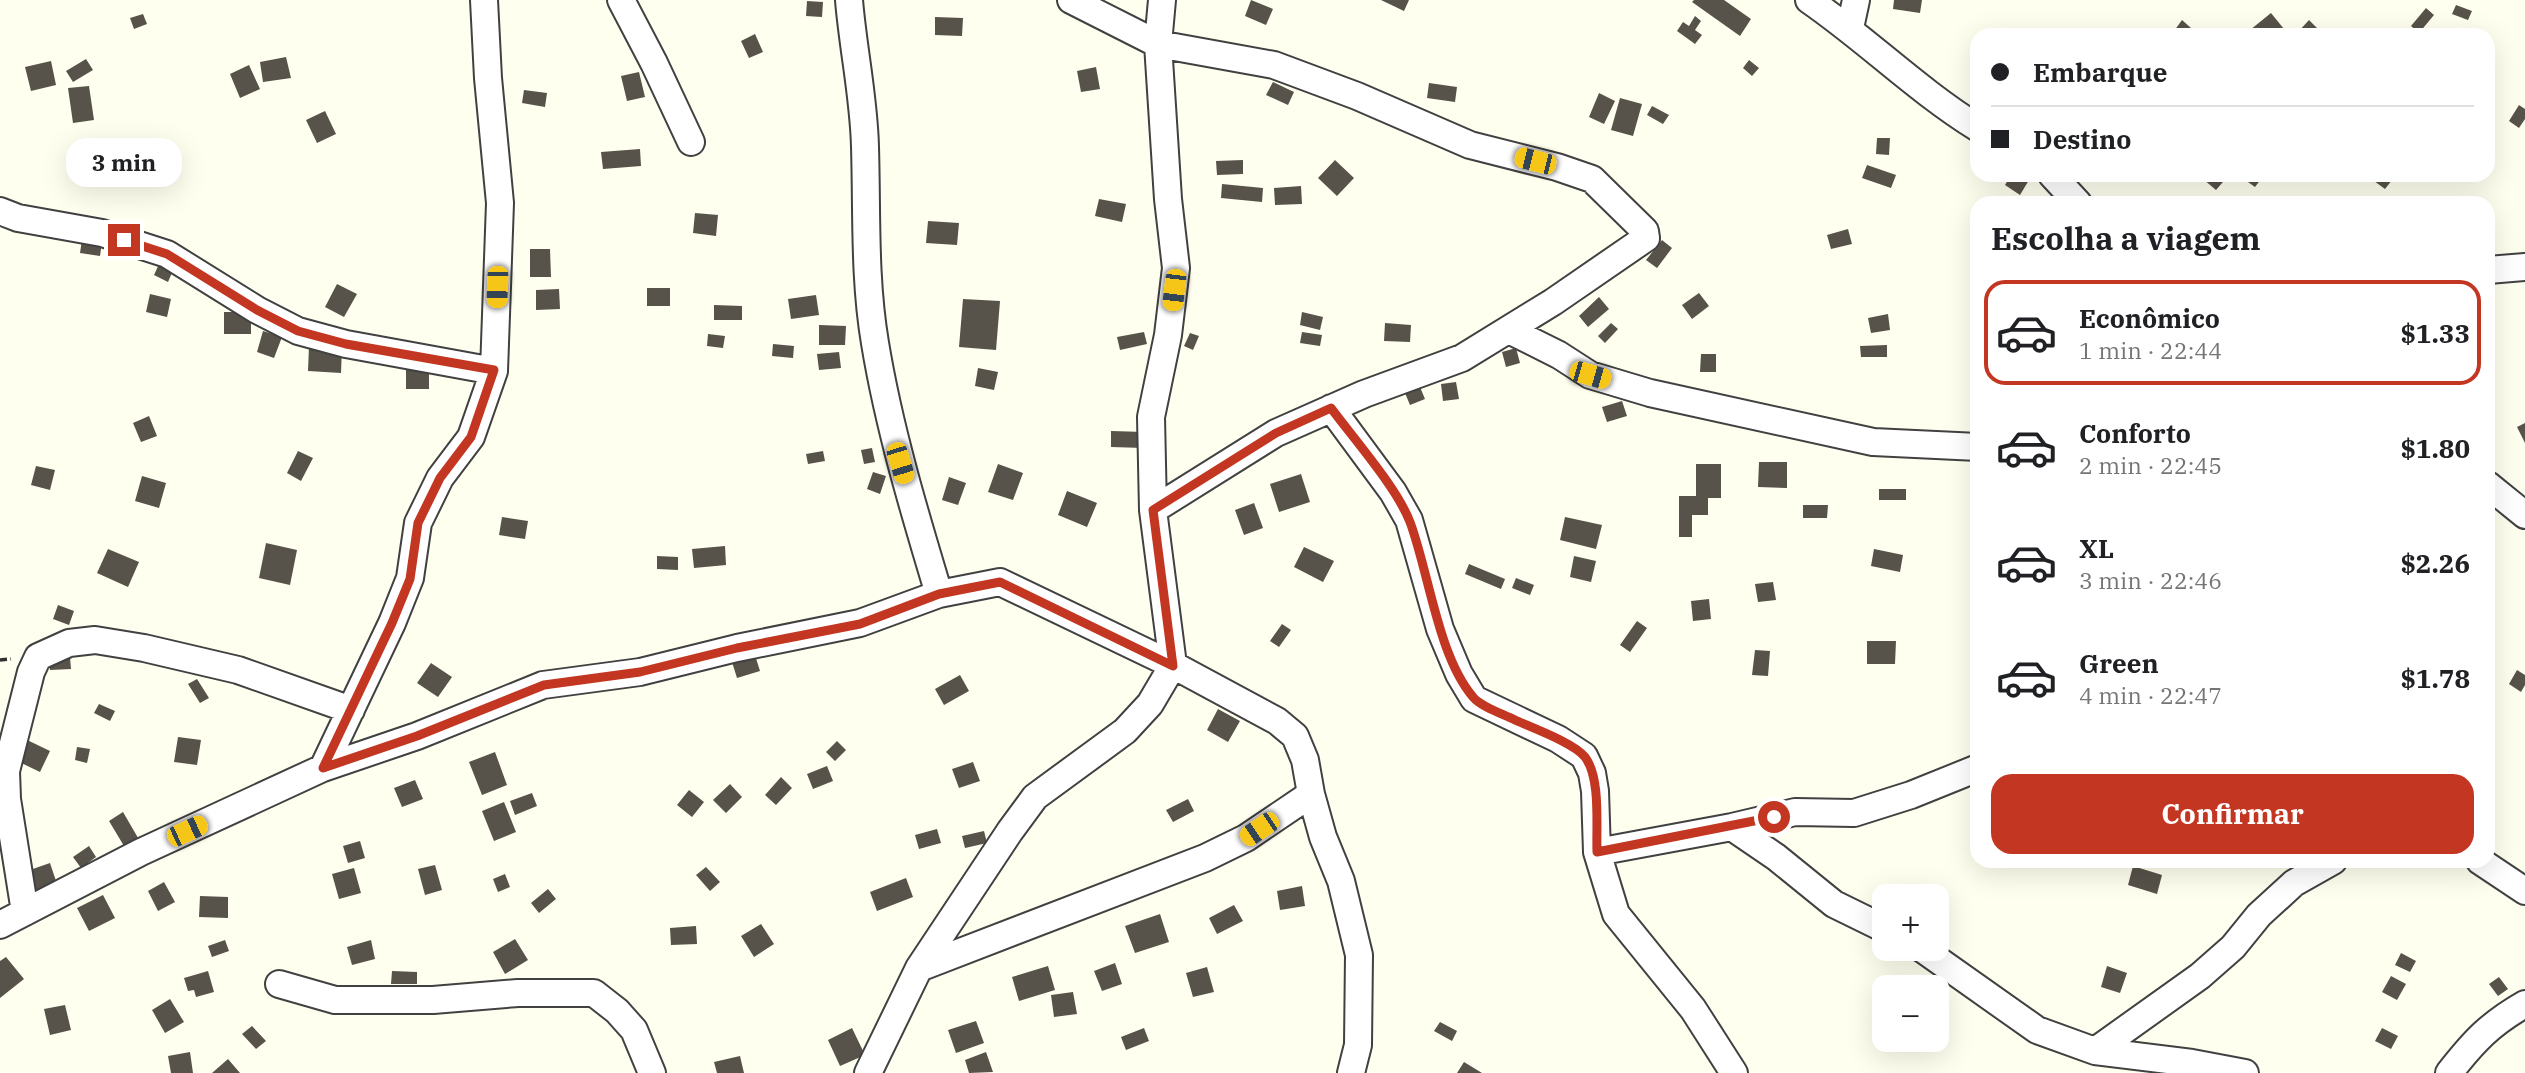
<!DOCTYPE html>
<html lang="pt">
<meta charset="utf-8">
<style>
:root{--surface:#fff;--page:#f2f2f2;--text:#202124;--muted:#757577;--line:#e0e0e0;--accent:#c33622}
body{margin:0;font-family:"IBM Plex Serif",serif;background:var(--page);color:var(--text);height:100vh;display:flex;flex-direction:column;font-size:26px;white-space:nowrap}
*{box-sizing:border-box;margin:0}
p{font-size:23px;color:var(--muted)}
.icon{flex:none;width:38px;height:38px;fill:none;stroke:currentColor;stroke-width:2;stroke-linecap:round;stroke-linejoin:round}
.map{position:relative;flex:1;overflow:hidden}
.drawer{position:absolute;left:1970px;top:196px;width:525px;height:672px;display:flex;flex-direction:column;background:var(--surface);border-radius:21px;box-shadow:0 7px 28px #0002}
.drawer>*{flex:none}
.top-card{position:absolute;left:1970px;top:28px;width:525px;height:154px;border-radius:21px;box-shadow:0 7px 28px #0002;display:grid;align-content:center;height:154px;padding:0 21px;background:var(--surface)}
.controls{position:absolute;left:1872px;top:884px;display:grid;gap:14px}
.controls a{display:grid;place-items:center;width:77px;height:77px;border-radius:14px;background:var(--surface);box-shadow:0 7px 28px #0002;font-size:35px}
.end{position:absolute;width:32px;height:32px;margin:-16px;border:9px solid #c33622;background:#fff;box-shadow:0 0 0 4px #fff}
.from{border-radius:50%}
.bubble{position:absolute;height:49px;border-radius:21px;background:var(--surface);box-shadow:0 7px 28px #0002;font-size:23px;font-weight:700;line-height:49px;text-align:center}
.car{position:absolute;width:21px;height:42px;margin:-21px -10px;border-radius:9px;box-shadow:0 0 5px 2px #0007;background:linear-gradient(#f5c518 24%,#345 0 40%,#f5c518 0 76%,#345 0 86%,#f5c518 0)}
.top-card b{display:flex;align-items:center;gap:24px;height:66px;font-size:26px}
.top-card b+b{border-top:2px solid var(--line)}
.top-card i{width:18px;height:18px;background:var(--text)}
ul{padding:0;list-style:none}
li{display:flex;align-items:center;gap:21px;height:105px;margin:0 14px 10px;padding:0 7px;border:4px solid transparent;border-radius:21px}
li div{flex:1}
li b{display:block;font-size:26px}
li em{font-style:normal;font-weight:700}
li.on{border-color:var(--accent)}
li>.icon{width:63px;height:63px;stroke-width:1.5}
h2{padding:0 21px;font-size:32px;line-height:84px}
.primary-button{display:flex;gap:14px;margin-top:auto;padding:14px 21px}
.primary-button a{flex:1;height:80px;border-radius:21px;background:var(--accent);color:#fff;font-size:28px;font-weight:700;line-height:80px;text-align:center}
.map>svg:first-child{display:block}
.building{fill:#57524a}
.lines{fill:none;stroke-linecap:round;stroke-linejoin:round}
.minor-casing{stroke:#414141;stroke-width:30}
.path{stroke:#303030;stroke-width:3.5;stroke-dasharray:7 3.5;stroke-linecap:butt}
.minor{stroke:#fff;stroke-width:26}
.route{stroke:#c33622;stroke-width:9}
</style>
<div class="map">
<svg width="2525" height="1073" viewBox="0 0 2525 1073">
<rect width="100%" height="100%" fill="#ffffef"/>
<path class="building" d="M 1251,0 L 1273,9 L 1266,25 L 1245,16 Z
M 1381,0 L 1409,0 L 1404,11 Z
M 1694,0 L 1724,0 L 1751,19 L 1740,36 L 1692,2 Z
M 1894,0 L 1922,0 L 1920,13 L 1893,9 Z
M 807,1 L 823,2 L 822,17 L 806,16 Z
M 2456,5 L 2472,11 L 2468,20 L 2452,14 Z
M 2426,8 L 2434,15 L 2419,33 L 2411,26 Z
M 2271,13 L 2284,29 L 2276,35 L 2254,35 L 2250,30 Z
M 143,14 L 147,24 L 134,29 L 130,18 Z
M 1695,16 L 1701,21 L 1695,30 L 1702,35 L 1695,44 L 1677,31 L 1683,22 L 1689,26 Z
M 935,17 L 963,18 L 962,36 L 935,35 Z
M 2182,20 L 2191,28 L 2186,35 L 2179,35 L 2174,31 Z
M 2309,20 L 2322,33 L 2321,35 L 2302,35 L 2298,32 Z
M 755,34 L 763,52 L 749,58 L 741,41 Z
M 286,57 L 291,78 L 263,82 L 260,62 Z
M 86,59 L 93,70 L 73,82 L 66,71 Z
M 1749,60 L 1759,68 L 1752,76 L 1743,68 Z
M 51,61 L 56,85 L 31,91 L 25,67 Z
M 249,65 L 260,89 L 240,98 L 230,74 Z
M 1096,67 L 1100,89 L 1081,92 L 1077,71 Z
M 639,72 L 645,97 L 627,101 L 621,76 Z
M 1273,82 L 1294,92 L 1288,105 L 1266,95 Z
M 1429,83 L 1457,87 L 1455,102 L 1427,98 Z
M 89,86 L 94,120 L 73,123 L 68,88 Z
M 524,90 L 547,93 L 545,107 L 522,103 Z
M 1599,93 L 1615,101 L 1604,124 L 1589,117 Z
M 1620,98 L 1642,104 L 1633,136 L 1611,130 Z
M 2519,105 L 2525,109 L 2525,119 L 2519,128 L 2509,121 Z
M 1652,106 L 1669,115 L 1663,124 L 1647,115 Z
M 325,111 L 336,134 L 317,143 L 306,120 Z
M 1877,138 L 1890,138 L 1889,155 L 1876,154 Z
M 640,149 L 641,166 L 603,169 L 601,152 Z
M 1243,160 L 1243,174 L 1217,175 L 1216,161 Z
M 1335,160 L 1354,178 L 1337,196 L 1318,178 Z
M 1867,165 L 1896,175 L 1891,188 L 1862,178 Z
M 2011,175 L 2032,175 L 2020,195 L 2005,185 Z
M 2206,175 L 2229,175 L 2216,190 L 2203,179 Z
M 2238,175 L 2264,175 L 2255,187 Z
M 2372,175 L 2396,175 L 2385,189 L 2370,178 Z
M 1222,184 L 1263,188 L 1262,202 L 1221,198 Z
M 1301,186 L 1302,204 L 1275,205 L 1274,188 Z
M 1099,199 L 1126,204 L 1122,222 L 1095,216 Z
M 695,213 L 718,215 L 716,236 L 693,233 Z
M 928,221 L 959,223 L 957,245 L 926,243 Z
M 1848,229 L 1852,244 L 1831,249 L 1827,235 Z
M 83,233 L 103,235 L 100,256 L 80,253 Z
M 1662,240 L 1672,248 L 1657,268 L 1646,260 Z
M 530,249 L 550,249 L 551,277 L 530,277 Z
M 160,262 L 174,268 L 168,282 L 154,275 Z
M 337,284 L 357,294 L 344,317 L 325,307 Z
M 647,288 L 670,288 L 670,306 L 647,306 Z
M 559,289 L 560,309 L 536,310 L 536,290 Z
M 1699,293 L 1709,306 L 1692,319 L 1682,305 Z
M 150,294 L 171,299 L 167,317 L 146,312 Z
M 816,295 L 819,315 L 791,319 L 788,299 Z
M 1599,297 L 1609,309 L 1588,327 L 1579,316 Z
M 963,299 L 1000,301 L 996,350 L 959,347 Z
M 714,305 L 742,306 L 742,320 L 714,320 Z
M 224,312 L 251,312 L 251,334 L 224,334 Z
M 1302,312 L 1323,317 L 1320,330 L 1300,325 Z
M 1888,314 L 1890,330 L 1871,333 L 1868,318 Z
M 1385,323 L 1411,325 L 1410,342 L 1384,341 Z
M 1611,323 L 1618,329 L 1605,343 L 1598,336 Z
M 819,325 L 846,326 L 845,345 L 819,345 Z
M 263,331 L 282,337 L 274,358 L 257,352 Z
M 1144,332 L 1147,344 L 1120,350 L 1117,337 Z
M 1302,332 L 1322,335 L 1320,346 L 1300,343 Z
M 1190,333 L 1199,336 L 1193,350 L 1184,346 Z
M 708,334 L 725,336 L 723,348 L 707,346 Z
M 773,344 L 794,346 L 793,358 L 772,356 Z
M 1887,345 L 1887,357 L 1861,357 L 1860,346 Z
M 309,346 L 342,347 L 341,373 L 308,371 Z
M 1516,348 L 1520,363 L 1506,367 L 1502,352 Z
M 839,352 L 841,368 L 819,370 L 817,354 Z
M 1701,354 L 1716,354 L 1716,372 L 1700,372 Z
M 406,360 L 429,360 L 429,389 L 406,389 Z
M 978,368 L 998,372 L 994,390 L 975,386 Z
M 1456,382 L 1459,399 L 1443,401 L 1441,384 Z
M 1420,387 L 1425,399 L 1410,405 L 1405,393 Z
M 1622,401 L 1627,416 L 1607,422 L 1602,407 Z
M 149,416 L 157,436 L 141,442 L 133,423 Z
M 2525,423 L 2525,443 L 2517,427 Z
M 1111,431 L 1145,432 L 1144,448 L 1111,447 Z
M 872,448 L 875,462 L 864,464 L 861,450 Z
M 298,451 L 313,458 L 301,481 L 287,473 Z
M 823,451 L 825,461 L 808,464 L 806,454 Z
M 1759,462 L 1787,462 L 1787,488 L 1758,487 Z
M 998,464 L 1023,473 L 1013,500 L 988,492 Z
M 1696,464 L 1721,464 L 1721,498 L 1708,498 L 1708,515 L 1692,515 L 1692,537 L 1679,537 L 1679,496 L 1696,496 Z
M 36,466 L 55,470 L 50,490 L 31,485 Z
M 873,472 L 886,476 L 880,494 L 867,489 Z
M 1301,474 L 1310,502 L 1279,512 L 1270,484 Z
M 142,476 L 166,483 L 159,508 L 135,501 Z
M 949,477 L 966,483 L 958,505 L 942,500 Z
M 1879,489 L 1906,489 L 1906,500 L 1879,500 Z
M 1067,491 L 1097,503 L 1087,527 L 1058,515 Z
M 1254,503 L 1263,528 L 1244,535 L 1235,510 Z
M 1803,505 L 1828,505 L 1827,518 L 1803,518 Z
M 502,517 L 528,521 L 525,539 L 499,535 Z
M 1565,517 L 1602,525 L 1596,549 L 1560,540 Z
M 266,543 L 297,550 L 290,585 L 259,578 Z
M 725,546 L 726,565 L 694,568 L 692,549 Z
M 1304,547 L 1334,561 L 1323,582 L 1294,567 Z
M 108,549 L 139,562 L 128,587 L 97,573 Z
M 1874,549 L 1903,555 L 1900,572 L 1871,566 Z
M 657,556 L 678,557 L 678,570 L 657,569 Z
M 1574,556 L 1596,561 L 1591,582 L 1570,577 Z
M 1469,564 L 1505,579 L 1501,589 L 1465,574 Z
M 1516,578 L 1534,585 L 1530,595 L 1512,588 Z
M 1773,582 L 1776,600 L 1758,602 L 1755,584 Z
M 1709,599 L 1711,619 L 1693,621 L 1691,601 Z
M 58,605 L 74,611 L 69,625 L 53,619 Z
M 1637,621 L 1647,628 L 1630,652 L 1620,645 Z
M 1282,624 L 1291,630 L 1279,647 L 1270,641 Z
M 1867,641 L 1896,641 L 1895,664 L 1867,664 Z
M 1755,650 L 1770,651 L 1768,676 L 1752,675 Z
M 755,655 L 760,671 L 737,678 L 732,662 Z
M 49,657 L 70,657 L 71,669 L 50,670 Z
M 431,663 L 452,677 L 438,697 L 417,683 Z
M 2517,670 L 2525,675 L 2525,685 L 2521,692 L 2509,684 Z
M 960,675 L 969,691 L 944,705 L 935,689 Z
M 197,679 L 209,698 L 200,703 L 188,684 Z
M 99,704 L 115,711 L 110,721 L 94,713 Z
M 1218,709 L 1240,721 L 1228,742 L 1207,730 Z
M 178,737 L 201,740 L 197,765 L 174,762 Z
M 23,738 L 50,751 L 40,772 L 13,759 Z
M 837,741 L 846,750 L 835,761 L 826,752 Z
M 77,747 L 90,749 L 87,763 L 75,760 Z
M 495,752 L 507,785 L 482,795 L 469,762 Z
M 973,762 L 980,781 L 959,788 L 952,769 Z
M 827,766 L 833,781 L 813,789 L 807,774 Z
M 781,777 L 792,788 L 776,805 L 765,795 Z
M 415,780 L 423,799 L 402,807 L 394,788 Z
M 730,784 L 742,797 L 726,813 L 713,800 Z
M 689,790 L 704,802 L 692,817 L 677,805 Z
M 532,793 L 537,806 L 515,815 L 510,801 Z
M 1188,799 L 1194,811 L 1173,822 L 1166,810 Z
M 504,802 L 516,832 L 494,841 L 482,811 Z
M 123,812 L 141,843 L 127,851 L 109,821 Z
M 937,829 L 941,843 L 919,849 L 915,835 Z
M 984,831 L 987,843 L 965,848 L 962,836 Z
M 360,841 L 365,858 L 348,863 L 343,846 Z
M 89,846 L 96,857 L 81,868 L 73,857 Z
M 50,863 L 57,884 L 34,892 L 27,871 Z
M 435,865 L 442,890 L 425,895 L 418,869 Z
M 2133,866 L 2162,875 L 2157,894 L 2128,885 Z
M 706,867 L 720,882 L 710,891 L 696,875 Z
M 354,868 L 361,893 L 339,899 L 332,874 Z
M 505,874 L 510,887 L 498,892 L 493,879 Z
M 906,878 L 913,897 L 877,911 L 870,892 Z
M 164,882 L 175,902 L 158,911 L 148,891 Z
M 1302,886 L 1305,906 L 1280,910 L 1277,891 Z
M 548,889 L 556,899 L 539,913 L 531,903 Z
M 103,895 L 115,918 L 89,931 L 77,908 Z
M 200,896 L 228,897 L 228,918 L 199,917 Z
M 1234,905 L 1243,921 L 1217,934 L 1209,918 Z
M 1160,914 L 1169,942 L 1135,953 L 1125,926 Z
M 761,924 L 774,944 L 754,957 L 741,936 Z
M 696,926 L 697,944 L 671,945 L 670,928 Z
M 515,939 L 528,960 L 505,974 L 493,952 Z
M 225,940 L 229,951 L 212,957 L 208,946 Z
M 371,940 L 375,959 L 352,965 L 347,947 Z
M 2401,953 L 2416,961 L 2410,972 L 2395,965 Z
M 6,957 L 24,979 L 0,998 L 0,961 Z
M 1115,963 L 1122,984 L 1102,991 L 1094,971 Z
M 1048,966 L 1055,990 L 1019,1001 L 1012,977 Z
M 2107,966 L 2127,973 L 2120,993 L 2101,987 Z
M 1207,967 L 1214,992 L 1193,997 L 1186,973 Z
M 208,971 L 214,992 L 196,997 L 194,990 L 188,991 L 184,978 Z
M 392,971 L 417,972 L 417,984 L 391,984 Z
M 2391,976 L 2406,984 L 2397,1000 L 2382,992 Z
M 2499,977 L 2508,989 L 2498,996 L 2489,984 Z
M 1073,992 L 1077,1014 L 1054,1017 L 1051,995 Z
M 170,999 L 184,1022 L 165,1033 L 152,1010 Z
M 65,1005 L 71,1030 L 50,1035 L 44,1009 Z
M 976,1021 L 984,1043 L 956,1053 L 948,1030 Z
M 1440,1022 L 1457,1031 L 1452,1041 L 1434,1031 Z
M 252,1026 L 266,1041 L 256,1049 L 242,1034 Z
M 852,1028 L 865,1055 L 840,1066 L 828,1040 Z
M 1144,1028 L 1149,1041 L 1126,1050 L 1121,1037 Z
M 2382,1028 L 2398,1036 L 2391,1049 L 2375,1041 Z
M 190,1052 L 193,1073 L 171,1073 L 168,1056 Z
M 986,1052 L 993,1072 L 969,1073 L 965,1060 Z
M 740,1056 L 744,1073 L 717,1073 L 714,1062 Z
M 228,1059 L 240,1073 L 212,1073 Z
M 1464,1062 L 1482,1073 L 1457,1073 Z"/>
<g class="lines">
<defs>
<path id="minor" d="M 621,0 L 654,63 L 691,142
M 849,0 C 853,49 864,98 865,147 C 867,213 864,278 875,343 C 889,428 914,511 939,594
M 1071,0 L 1158,44 L 1274,65 L 1357,96 L 1470,145 L 1557,167 L 1592,179 L 1645,231 L 1646,238 L 1553,302 L 1462,358 L 1364,394 L 1276,433 L 1153,510
M 1809,0 C 1867,40 1918,91 1978,128
M 1850,28 L 1856,0
M 2052,175 L 2078,203
M 0,211 L 18,218 L 102,233 L 167,254 L 257,310 L 298,331 L 346,344 L 494,371
M 2488,270 L 2525,267
M 1509,330 L 1559,355 L 1590,375 L 1650,393 L 1873,442 L 1978,447
M 1331,408 L 1393,492 L 1409,520 L 1440,629 L 1459,674 L 1474,699 L 1558,739 L 1584,756 L 1592,773 L 1595,791 L 1597,852 L 1616,914 L 1693,1009 L 1734,1073
M 2488,485 L 2525,515
M 323,768 L 392,623 L 410,578 L 418,523 L 440,478 L 471,437 L 494,371 L 500,203 L 488,78 L 484,0
M 1732,827 L 1776,857 L 1834,904 L 1885,929
M 1597,852 L 1732,827 L 1795,812 L 1854,813 L 1911,795 L 1978,768
M 2480,861 L 2525,891
M 25,912 L 7,799 L 6,771 L 31,672 L 38,657 L 69,643 L 95,640 L 144,648 L 238,670 L 351,710
M 0,925 L 141,852 L 323,768 L 417,736 L 543,685 L 640,672 L 737,648 L 860,623 L 939,594 L 1000,582 L 1173,665 L 1277,721 L 1295,736 L 1305,760 L 1311,794 L 1323,837 L 1341,881 L 1359,955 L 1358,1045 L 1351,1073
M 1921,948 L 2037,1030 L 2095,1051 L 2192,1063 L 2245,1073
M 919,968 L 1205,858 L 1246,838 L 1311,794
M 279,984 L 335,1000 L 433,1000 L 518,993 L 594,993 L 617,1011 L 634,1030 L 652,1073
M 2095,1051 L 2200,976 L 2233,947 L 2259,915 L 2294,883 L 2333,861
M 868,1073 L 919,968 L 1010,831 L 1035,797 L 1125,731 L 1150,704 L 1173,665 L 1153,510 L 1151,417 L 1168,335 L 1176,268 L 1168,199 L 1158,44 L 1162,0
M 2449,1073 C 2474,1041 2490,1024 2525,1004"/>
</defs>
<use href="#minor" class="minor-casing"/>
<path class="path" d="M 0,660 L 11,659"/>
<use href="#minor" class="minor"/>
</g>
<g class="lines">
<path class="route" d="M 124,240 L 167,254 L 257,310 L 298,331 L 346,344 L 494,370 L 471,437 L 440,478 L 418,523 L 410,579 L 392,623 L 323,768 L 417,736 L 544,685 L 640,672 L 737,648 L 860,624 L 939,594 L 1000,582 L 1173,666 L 1153,510 L 1276,433 L 1331,408 C 1354,439 1397,488 1410,522 C 1429,573 1438,656 1473,697 C 1481,707 1503,714 1515,720 C 1533,728 1574,743 1585,757 C 1601,778 1596,826 1597,852 L 1774,817"/>
</g>
</svg>
<div class="controls">
<a>+</a>
<a>−</a>
</div>
<i class="end from" style="left:1774px;top:817px"></i>
<i class="end" style="left:124px;top:240px"></i>
<div class="bubble" style="left:66px;top:138px;width:116px">3 min</div>
<i class="car" style="left:1535px;top:161px;rotate:284deg"></i>
<i class="car" style="left:497px;top:287px;rotate:182deg"></i>
<i class="car" style="left:1174px;top:290px;rotate:187deg"></i>
<i class="car" style="left:1590px;top:375px;rotate:106deg"></i>
<i class="car" style="left:900px;top:463px;rotate:163deg"></i>
<i class="car" style="left:1259px;top:829px;rotate:236deg"></i>
<i class="car" style="left:187px;top:831px;rotate:65deg"></i>
<div class="top-card">
<b><i class="from"></i>Embarque</b>
<b><i></i>Destino</b>
</div>
<section class="drawer">
<h2>Escolha a viagem</h2>
<ul>
<li class="on"><svg class="icon" aria-label="car" viewBox="0 0 24 24"><path d="M5 17H2v-5l4-1 3-4h7l3 4 3 1v5h-3M9 17h6M6 11h13"/><circle cx="7" cy="17" r="2"/><circle cx="17" cy="17" r="2"/></svg><div><b>Econômico</b><p>1 min · 22:44</p></div><em>$1.33</em></li>
<li><svg class="icon" aria-label="car" viewBox="0 0 24 24"><path d="M5 17H2v-5l4-1 3-4h7l3 4 3 1v5h-3M9 17h6M6 11h13"/><circle cx="7" cy="17" r="2"/><circle cx="17" cy="17" r="2"/></svg><div><b>Conforto</b><p>2 min · 22:45</p></div><em>$1.80</em></li>
<li><svg class="icon" aria-label="car" viewBox="0 0 24 24"><path d="M5 17H2v-5l4-1 3-4h7l3 4 3 1v5h-3M9 17h6M6 11h13"/><circle cx="7" cy="17" r="2"/><circle cx="17" cy="17" r="2"/></svg><div><b>XL</b><p>3 min · 22:46</p></div><em>$2.26</em></li>
<li><svg class="icon" aria-label="car" viewBox="0 0 24 24"><path d="M5 17H2v-5l4-1 3-4h7l3 4 3 1v5h-3M9 17h6M6 11h13"/><circle cx="7" cy="17" r="2"/><circle cx="17" cy="17" r="2"/></svg><div><b>Green</b><p>4 min · 22:47</p></div><em>$1.78</em></li>
</ul>
<div class="primary-button"><a>Confirmar</a></div>
</section>
</div>
